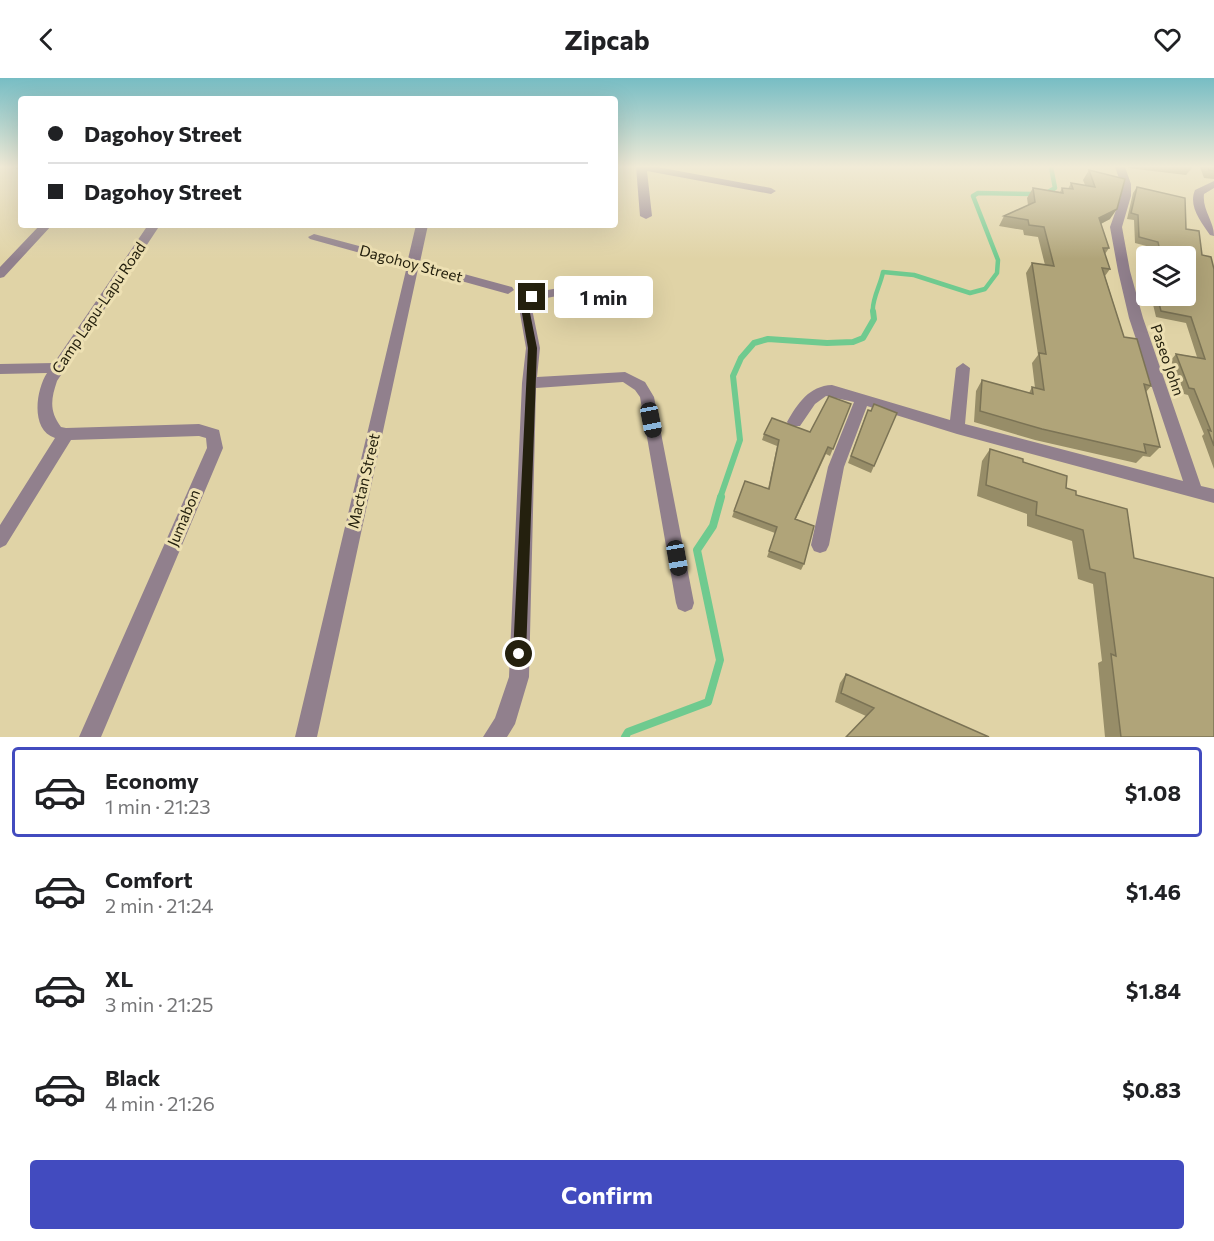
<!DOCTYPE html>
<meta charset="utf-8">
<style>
:root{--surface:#fff;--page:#f6f6f6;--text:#202124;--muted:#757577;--line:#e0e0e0;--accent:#424bbf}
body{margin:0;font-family:Commissioner,sans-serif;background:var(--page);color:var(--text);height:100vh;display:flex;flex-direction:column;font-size:22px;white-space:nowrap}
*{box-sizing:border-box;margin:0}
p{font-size:20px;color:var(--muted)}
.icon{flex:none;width:33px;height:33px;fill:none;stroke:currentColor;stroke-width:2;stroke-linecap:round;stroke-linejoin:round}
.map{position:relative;height:659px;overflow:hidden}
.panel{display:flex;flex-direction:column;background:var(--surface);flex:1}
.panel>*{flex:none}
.banner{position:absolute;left:18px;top:18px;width:600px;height:132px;border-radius:6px;box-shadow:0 6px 24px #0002;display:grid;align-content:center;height:132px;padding:0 30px;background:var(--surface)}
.buttons{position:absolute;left:1136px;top:168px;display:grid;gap:12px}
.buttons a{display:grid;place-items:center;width:60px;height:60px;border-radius:6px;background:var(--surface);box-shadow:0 6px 24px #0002;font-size:30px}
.end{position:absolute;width:27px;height:27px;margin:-14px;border:8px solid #24200e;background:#fff;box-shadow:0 0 0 3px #fff}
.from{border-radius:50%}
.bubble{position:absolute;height:42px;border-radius:6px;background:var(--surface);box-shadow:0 6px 24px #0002;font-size:20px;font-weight:700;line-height:42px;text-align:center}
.car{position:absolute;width:18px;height:36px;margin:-18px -9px;border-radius:8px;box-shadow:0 0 4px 2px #0007;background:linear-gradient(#222 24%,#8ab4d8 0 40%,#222 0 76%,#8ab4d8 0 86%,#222 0)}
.banner b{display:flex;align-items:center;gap:21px;height:57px;font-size:22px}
.banner b+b{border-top:2px solid var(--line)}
.banner i{width:15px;height:15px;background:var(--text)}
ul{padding:10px 0 0;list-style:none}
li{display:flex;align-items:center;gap:18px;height:90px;margin:0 12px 9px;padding:0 18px;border:3px solid transparent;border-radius:6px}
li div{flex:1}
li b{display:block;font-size:22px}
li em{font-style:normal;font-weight:700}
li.active{border-color:var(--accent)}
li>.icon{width:54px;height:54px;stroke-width:1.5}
.button{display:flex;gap:12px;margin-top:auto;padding:12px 30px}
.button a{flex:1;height:69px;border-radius:6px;background:var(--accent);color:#fff;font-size:24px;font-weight:700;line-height:69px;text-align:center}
header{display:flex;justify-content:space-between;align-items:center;height:78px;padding:0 30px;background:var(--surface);font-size:27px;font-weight:700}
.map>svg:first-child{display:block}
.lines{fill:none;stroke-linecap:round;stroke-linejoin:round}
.stream-far2{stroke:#6fca8f;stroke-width:4.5}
.stream-far1{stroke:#6fca8f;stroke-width:6}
.stream{stroke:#6fca8f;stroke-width:8}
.minor{fill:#91808d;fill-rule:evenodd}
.wall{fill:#978d68}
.shaded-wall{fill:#7b7355}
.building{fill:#b0a479;stroke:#7b7355;stroke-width:1.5}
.route{fill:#24200e}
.labels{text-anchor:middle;stroke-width:6;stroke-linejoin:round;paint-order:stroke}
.street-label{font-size:15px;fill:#24200e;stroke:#ede0b3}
</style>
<header><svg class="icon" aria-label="back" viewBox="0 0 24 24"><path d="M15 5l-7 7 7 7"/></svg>Zipcab<svg class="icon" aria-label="heart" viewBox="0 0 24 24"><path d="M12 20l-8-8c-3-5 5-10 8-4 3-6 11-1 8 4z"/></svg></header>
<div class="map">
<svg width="1214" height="659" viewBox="0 0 1214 659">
<rect width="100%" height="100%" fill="#e0d3a6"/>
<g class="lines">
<path class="stream-far2" d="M 1045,116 L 1055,110 L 1051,89
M 873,234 C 871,223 881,206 883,194 L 914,197 L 970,215 L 985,211 L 997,195 L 998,182 L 973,118 L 978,115 L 1035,116"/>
<path class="stream-far1" d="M 720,420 L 740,362 L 733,298 L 741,280 L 754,265 L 768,261 L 827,265 L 853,264 L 863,260 L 874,241 L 873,233"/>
<path class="stream" d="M 625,659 L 628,654 L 708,624 L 720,582 L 697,472 L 713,448 L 721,419"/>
<path class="minor" d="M 15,89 L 21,89 L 21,92 L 16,91 Z
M 636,89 L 657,89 L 771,110 L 776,113 L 771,116 L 647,93 L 652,138 L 646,141 L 640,138 Z
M 1115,89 L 1125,89 L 1131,106 L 1131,118 L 1122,149 L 1130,193 L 1143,240 L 1201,408 L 1214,411 L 1214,425 L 957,356 L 867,328 L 844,389 L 829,467 L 826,473 L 820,475 L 814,473 L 811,467 L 828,389 L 854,324 L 826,318 L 815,326 L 800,348 L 790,348 L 787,344 C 798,325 809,308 832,307 L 950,342 L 956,290 L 963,285 L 970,290 L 965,346 L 1183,403 L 1129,240 L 1118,193 L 1110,149 L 1121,118 L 1121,106 Z
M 1214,103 L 1214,110 L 1204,116 C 1202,132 1214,143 1214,158 L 1210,157 C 1201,144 1188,128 1195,112 Z
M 40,147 L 52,147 L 4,199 L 0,200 L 0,189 Z
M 148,147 L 160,147 L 57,303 C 51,321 49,333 61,349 L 66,350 L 199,346 L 219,352 L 223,370 L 101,659 L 79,659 L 207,370 L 206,360 L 199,358 L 71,362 L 6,467 L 0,470 L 0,447 L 55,360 C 30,352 36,312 47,295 L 0,296 L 0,286 L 54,285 Z
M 416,147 L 428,147 L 420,184 L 512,209 L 514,212 L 508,216 L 418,191 L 317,659 L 295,659 L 407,188 L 310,161 L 308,159 L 314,156 L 408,181 Z
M 622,198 L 626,199 L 628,202 L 626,205 L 536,222 L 531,226 L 540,270 L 537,299 L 625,294 L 645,304 L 654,319 L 694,525 L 692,531 L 685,534 L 678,531 L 676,525 L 640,319 L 635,312 L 623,304 L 536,310 L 529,599 L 515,646 L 507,659 L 483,659 L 495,640 L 509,599 L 522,305 L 526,270 L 518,224 L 532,215 Z"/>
</g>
<path class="wall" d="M 1128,89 L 1192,89 L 1192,90 L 1186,97 L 1128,90 Z
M 1200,89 L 1214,89 L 1214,101 L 1204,100 Z
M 1089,92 L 1110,141 L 1101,146 L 1109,170 L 1105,176 L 1110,191 L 1105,198 L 1124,259 L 1151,308 L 1146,314 L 1160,369 L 1150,379 L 1143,378 L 1136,385 L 1035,362 L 974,344 L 976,313 L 982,302 L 1029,315 L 1032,309 L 1035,310 L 1032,285 L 1038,277 L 1026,195 L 1032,185 L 1045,187 L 1038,159 L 1024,157 L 1023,152 L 999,148 L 1004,138 L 1028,127 L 1027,120 L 1033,110 L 1060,114 L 1062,110 L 1068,111 L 1071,105 L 1085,107 L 1083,102 Z
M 1137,109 L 1186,151 L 1202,177 L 1214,191 L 1214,391 L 1202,358 L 1204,356 L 1188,317 L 1184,316 L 1171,282 L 1176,276 L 1197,279 L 1186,245 L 1156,239 L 1151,218 L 1185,218 L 1185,178 L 1155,178 L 1154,170 L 1135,165 L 1134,142 L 1127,141 L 1133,115 Z
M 851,326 L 830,378 L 826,376 L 796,441 L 804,486 L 801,492 L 767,479 L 775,455 L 732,439 L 734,433 L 768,411 L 777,368 L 762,362 L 764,356 L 810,354 Z
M 865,339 L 874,388 L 871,395 L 848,385 Z
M 990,371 L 1023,384 L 1066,410 L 1076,417 L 1134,480 L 1214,659 L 1105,659 L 1098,585 L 1102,583 L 1093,506 L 1078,501 L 1072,463 L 1027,448 L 1027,436 L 977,418 L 982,383 Z
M 846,596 L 989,659 L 866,638 L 835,624 L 840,605 Z"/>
<path class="shaded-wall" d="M 1117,131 L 1110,141 L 1092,150 L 1099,140 Z"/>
<path class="building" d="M 1208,89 L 1214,89 L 1214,93 L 1209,92 Z
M 1089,92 L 1125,101 L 1117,131 L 1099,140 L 1109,170 L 1103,170 L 1110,191 L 1102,190 L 1124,259 L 1137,261 L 1151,308 L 1144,306 L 1160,369 L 1144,366 L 1146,375 L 1042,351 L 980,333 L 982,302 L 1033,316 L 1032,309 L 1044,312 L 1039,275 L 1046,276 L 1032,185 L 1054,188 L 1044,149 L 1029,147 L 1028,142 L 1004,138 L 1035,124 L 1033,110 L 1063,115 L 1062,110 L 1073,111 L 1071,105 L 1095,109 Z
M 1137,109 L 1185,120 L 1186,151 L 1199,153 L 1202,177 L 1211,179 L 1214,191 L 1214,368 L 1208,352 L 1211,353 L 1194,311 L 1189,310 L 1176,276 L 1205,281 L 1191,239 L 1161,233 L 1157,218 L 1185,218 L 1185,178 L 1161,178 L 1158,164 L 1139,159 L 1138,137 L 1131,135 Z
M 829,318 L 851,326 L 833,371 L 828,369 L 795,441 L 814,448 L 804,486 L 769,473 L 777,449 L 734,433 L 745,403 L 769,411 L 779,362 L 764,356 L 772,340 L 810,354 Z
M 874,326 L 897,335 L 874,388 L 851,378 L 868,332 L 871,333 Z
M 990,371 L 1023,381 L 1023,384 L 1067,398 L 1066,410 L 1076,413 L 1076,417 L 1127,431 L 1134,480 L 1214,500 L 1214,659 L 1121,659 L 1111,576 L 1116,578 L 1105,495 L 1090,491 L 1083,452 L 1036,437 L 1037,424 L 986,407 Z
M 846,596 L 989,659 L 846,659 L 874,630 L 841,615 Z"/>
<linearGradient id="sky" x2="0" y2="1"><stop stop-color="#77bdc4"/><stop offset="0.49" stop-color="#f1ebd7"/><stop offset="1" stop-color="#f1ebd7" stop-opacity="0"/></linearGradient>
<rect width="1214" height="181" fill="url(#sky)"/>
<path class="route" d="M 532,217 L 536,219 L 528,225 L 537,270 L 526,576 L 524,581 L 519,582 L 515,581 L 513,576 L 528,270 L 520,224 Z"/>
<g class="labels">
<g class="street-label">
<text transform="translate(411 186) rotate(15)" y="5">Dagohoy Street</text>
<text transform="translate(99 230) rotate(-56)" y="5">Camp Lapu-Lapu Road</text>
<text transform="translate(1167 282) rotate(71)" y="5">Paseo John</text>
<text transform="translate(364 403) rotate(-77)" y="5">Mactan Street</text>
<text transform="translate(184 440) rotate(-67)" y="5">Jumabon</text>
</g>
</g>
</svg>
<div class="buttons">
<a><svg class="icon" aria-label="layers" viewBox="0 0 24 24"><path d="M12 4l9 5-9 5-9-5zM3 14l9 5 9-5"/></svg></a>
</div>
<i class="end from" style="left:519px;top:576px"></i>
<i class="end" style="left:532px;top:219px"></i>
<div class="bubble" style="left:554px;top:198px;width:99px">1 min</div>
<i class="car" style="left:651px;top:342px;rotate:169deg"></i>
<i class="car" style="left:677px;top:480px;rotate:170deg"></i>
<div class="banner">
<b><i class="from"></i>Dagohoy Street</b>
<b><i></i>Dagohoy Street</b>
</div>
</div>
<section class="panel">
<ul>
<li class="active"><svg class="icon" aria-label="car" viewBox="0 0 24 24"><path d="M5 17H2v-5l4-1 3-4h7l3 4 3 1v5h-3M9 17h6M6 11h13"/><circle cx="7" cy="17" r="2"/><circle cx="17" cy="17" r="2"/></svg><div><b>Economy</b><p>1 min · 21:23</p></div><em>$1.08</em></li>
<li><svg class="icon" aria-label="car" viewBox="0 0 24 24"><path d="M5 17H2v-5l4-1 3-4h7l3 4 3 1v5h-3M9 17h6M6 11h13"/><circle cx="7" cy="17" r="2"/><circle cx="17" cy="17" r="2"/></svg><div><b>Comfort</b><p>2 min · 21:24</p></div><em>$1.46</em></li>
<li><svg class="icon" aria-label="car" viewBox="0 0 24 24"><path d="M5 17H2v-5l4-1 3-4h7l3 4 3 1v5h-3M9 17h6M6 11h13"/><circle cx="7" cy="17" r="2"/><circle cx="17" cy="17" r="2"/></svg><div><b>XL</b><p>3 min · 21:25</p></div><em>$1.84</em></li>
<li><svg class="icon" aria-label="car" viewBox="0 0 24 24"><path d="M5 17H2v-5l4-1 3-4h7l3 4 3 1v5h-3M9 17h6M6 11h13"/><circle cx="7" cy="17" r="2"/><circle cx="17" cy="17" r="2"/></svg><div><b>Black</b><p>4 min · 21:26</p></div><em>$0.83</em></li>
</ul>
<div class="button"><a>Confirm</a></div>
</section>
